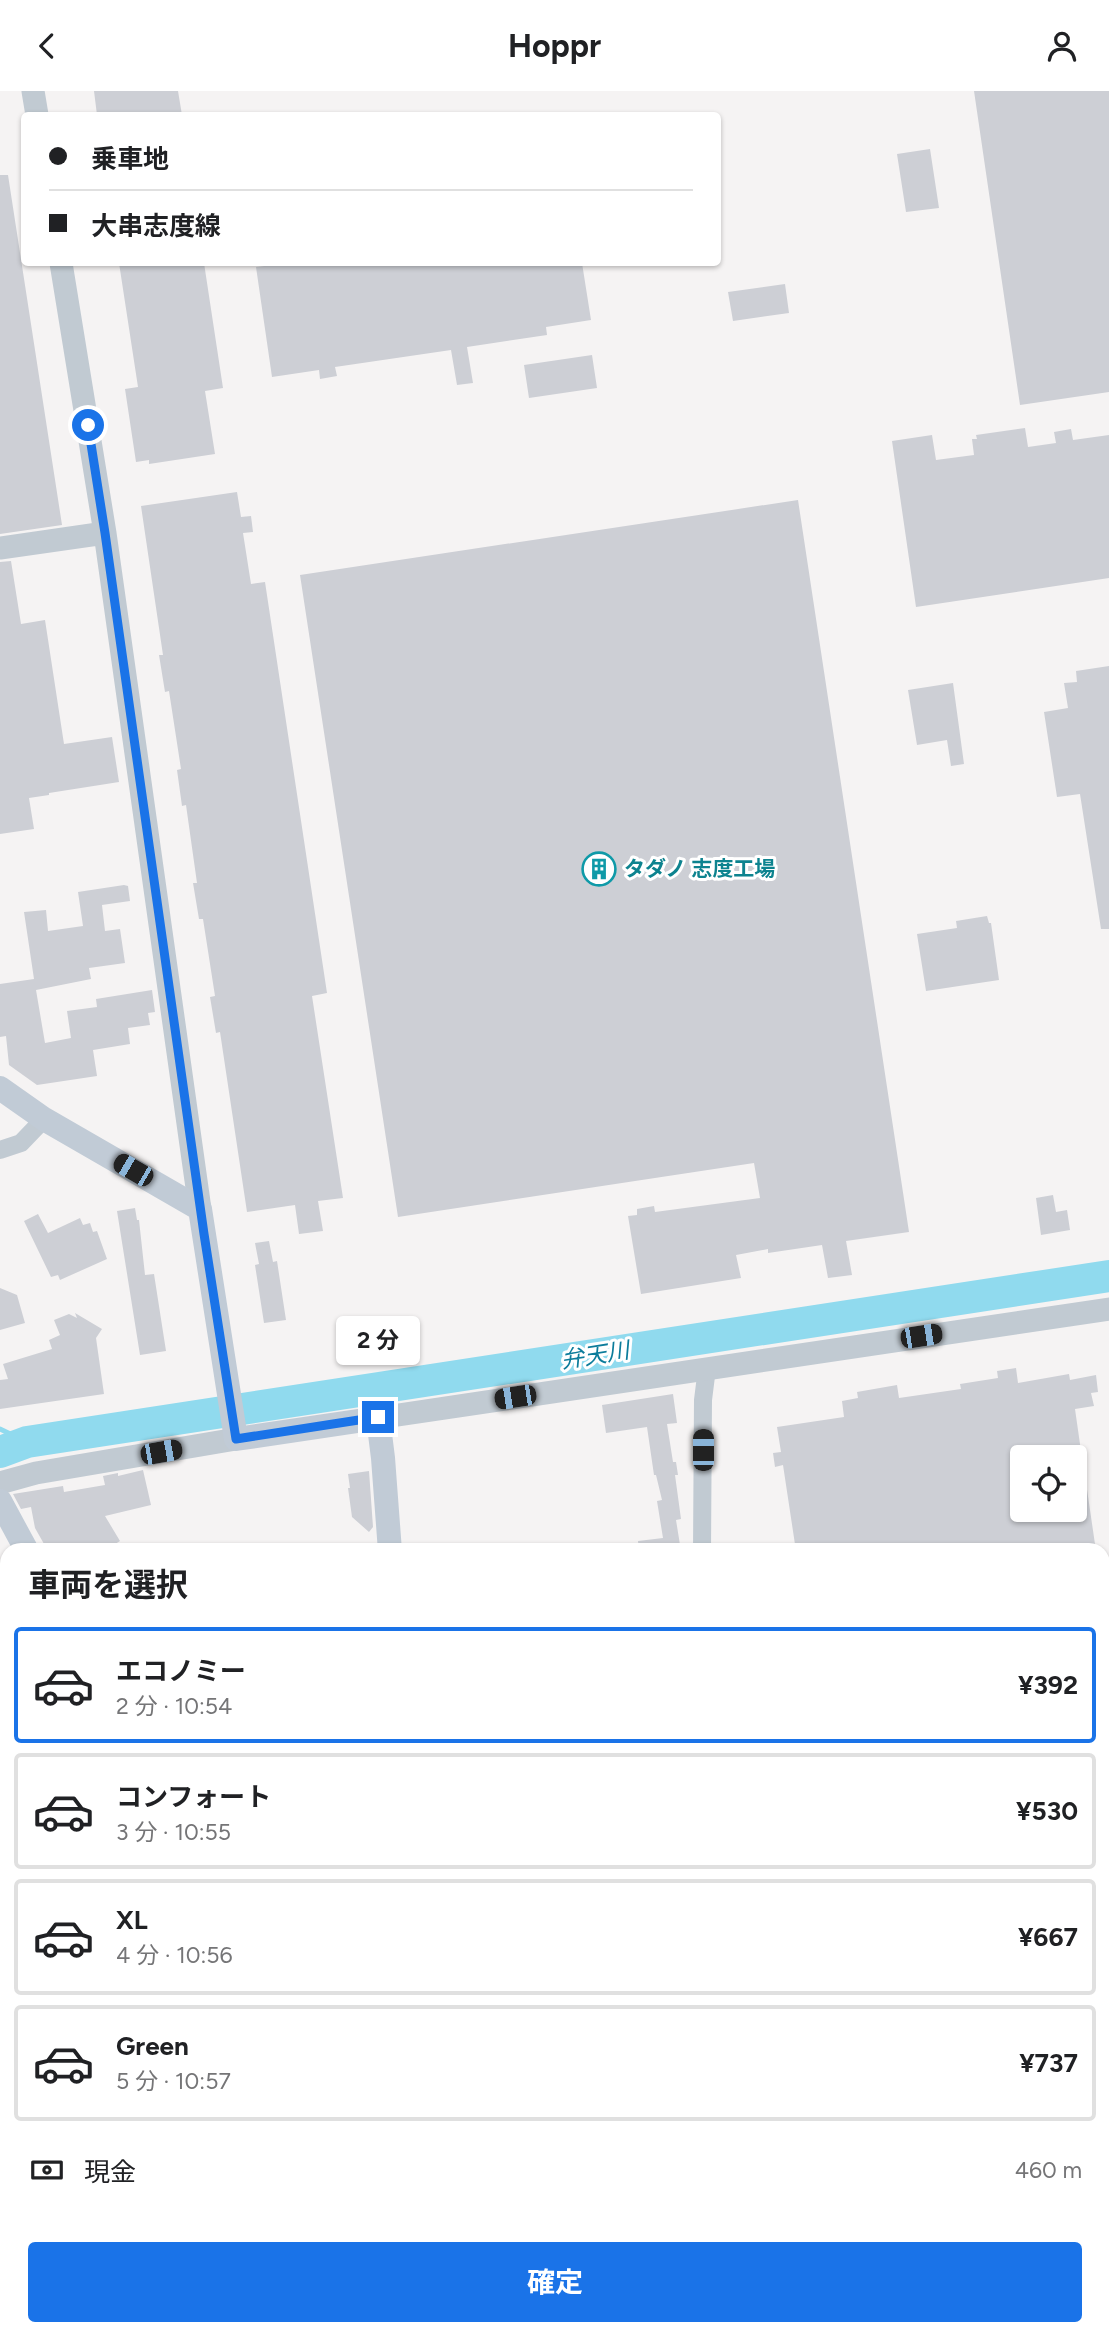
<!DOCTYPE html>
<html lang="ja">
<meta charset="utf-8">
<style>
:root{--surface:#fff;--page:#f6f6f6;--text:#202124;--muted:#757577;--line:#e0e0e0;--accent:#1a73e8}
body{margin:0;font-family:Figtree,"Noto Sans JP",sans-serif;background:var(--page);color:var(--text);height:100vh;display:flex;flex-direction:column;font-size:26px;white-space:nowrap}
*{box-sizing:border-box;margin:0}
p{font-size:23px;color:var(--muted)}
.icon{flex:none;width:38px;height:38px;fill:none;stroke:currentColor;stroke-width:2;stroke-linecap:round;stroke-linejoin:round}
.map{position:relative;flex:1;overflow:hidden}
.details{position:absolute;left:0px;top:1452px;width:1110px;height:793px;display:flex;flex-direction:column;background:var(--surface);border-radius:21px 21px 0 0;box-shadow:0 2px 5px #0004}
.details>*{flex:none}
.top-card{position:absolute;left:21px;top:21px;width:700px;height:154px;border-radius:7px;box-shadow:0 2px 5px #0004;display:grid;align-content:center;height:154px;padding:0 28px;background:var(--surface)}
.tools{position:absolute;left:1010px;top:1354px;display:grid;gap:14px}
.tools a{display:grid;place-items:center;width:77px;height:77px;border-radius:7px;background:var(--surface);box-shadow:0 2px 5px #0004;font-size:35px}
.end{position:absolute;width:32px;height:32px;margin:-16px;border:9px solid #1a73e8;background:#fff;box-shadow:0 0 0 4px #fff}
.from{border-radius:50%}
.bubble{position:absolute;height:49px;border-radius:7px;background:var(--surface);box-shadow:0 2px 5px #0004;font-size:23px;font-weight:700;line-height:49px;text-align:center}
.car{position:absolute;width:21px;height:42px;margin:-21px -10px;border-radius:9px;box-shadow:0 0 5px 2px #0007;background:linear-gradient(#222 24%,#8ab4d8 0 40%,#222 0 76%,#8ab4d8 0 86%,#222 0)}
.top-card b{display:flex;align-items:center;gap:24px;height:66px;font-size:26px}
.top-card b+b{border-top:2px solid var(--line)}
.top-card i{width:18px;height:18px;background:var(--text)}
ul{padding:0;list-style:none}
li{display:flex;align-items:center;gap:21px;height:116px;margin:0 14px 10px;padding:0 14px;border:4px solid var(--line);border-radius:7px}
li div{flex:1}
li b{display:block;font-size:26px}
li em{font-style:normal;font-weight:700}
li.active{border-color:var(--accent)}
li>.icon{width:63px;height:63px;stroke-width:1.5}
h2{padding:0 28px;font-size:32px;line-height:84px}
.pay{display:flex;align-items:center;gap:18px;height:77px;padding:0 28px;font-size:26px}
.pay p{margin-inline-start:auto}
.primary-button{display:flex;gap:14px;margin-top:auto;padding:14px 28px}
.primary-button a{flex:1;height:80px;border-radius:7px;background:var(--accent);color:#fff;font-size:28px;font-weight:700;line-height:80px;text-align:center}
header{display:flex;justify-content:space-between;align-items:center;height:91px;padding:0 28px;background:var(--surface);font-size:32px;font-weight:700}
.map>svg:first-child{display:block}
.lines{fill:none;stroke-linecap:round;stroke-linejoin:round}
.stream{stroke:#90daee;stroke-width:5}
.river{stroke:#90daee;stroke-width:32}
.building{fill:#cdcfd5}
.minor{stroke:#c1cad2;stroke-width:18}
.tertiary{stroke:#c1cad2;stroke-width:23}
.secondary{stroke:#c1cbd6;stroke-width:24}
.route{stroke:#1a73e8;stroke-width:9}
.labels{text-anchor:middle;stroke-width:6;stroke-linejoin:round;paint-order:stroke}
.culture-label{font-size:21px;font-weight:bold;fill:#0d838f;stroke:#fff;text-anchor:start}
.water-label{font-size:23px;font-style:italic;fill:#0c7c9b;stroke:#fff}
</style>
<header><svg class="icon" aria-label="back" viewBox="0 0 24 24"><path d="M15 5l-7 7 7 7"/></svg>Hoppr<svg class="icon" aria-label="person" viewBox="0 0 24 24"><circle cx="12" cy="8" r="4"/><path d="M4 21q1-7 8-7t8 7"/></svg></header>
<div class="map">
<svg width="1109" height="2244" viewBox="0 0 1109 2244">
<rect width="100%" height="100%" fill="#f5f3f3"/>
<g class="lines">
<path class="stream" d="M 0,1338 L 27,1351
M 0,1353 L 24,1351"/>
<path class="river" d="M 0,1361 L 27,1351 L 1109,1185"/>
</g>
<path class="building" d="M 94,0 L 178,0 L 182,24 L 97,24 Z
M 974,0 L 1109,0 L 1109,301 L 1020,314 Z
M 930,58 L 939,117 L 906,121 L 897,63 Z
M 0,84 L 8,84 L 62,434 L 0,443 Z
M 119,172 L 204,172 L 223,297 L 205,300 L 215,363 L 149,373 L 149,369 L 136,371 L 125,298 L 138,296 Z
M 288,172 L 582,172 L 591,229 L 546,236 L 547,244 L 467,256 L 473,292 L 457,294 L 451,259 L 335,276 L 337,285 L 320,288 L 319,279 L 272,286 L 256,176 Z
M 785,193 L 789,222 L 733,230 L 728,201 Z
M 592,264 L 597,297 L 529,307 L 524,274 Z
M 1025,337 L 1028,356 L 1056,352 L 1054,341 L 1071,338 L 1073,349 L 1109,344 L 1109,487 L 916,516 L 892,350 L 932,344 L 936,369 L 974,364 L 972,348 L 977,348 L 976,344 Z
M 237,401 L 241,426 L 251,425 L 253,441 L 243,442 L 251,493 L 265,491 L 327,902 L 312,905 L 343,1107 L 318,1110 L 323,1140 L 299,1143 L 295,1114 L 247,1121 L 220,941 L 216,942 L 210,906 L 215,905 L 203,828 L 199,828 L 193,792 L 197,792 L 186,714 L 182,715 L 177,679 L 181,678 L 169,600 L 165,601 L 159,564 L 163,564 L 141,415 Z
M 798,409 L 909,1141 L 846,1150 L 852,1184 L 828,1187 L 822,1154 L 768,1162 L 768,1158 L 736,1164 L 741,1187 L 641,1203 L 628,1125 L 637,1124 L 637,1118 L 654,1115 L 655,1121 L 760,1107 L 754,1072 L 398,1126 L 300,484 Z
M 11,470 L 21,533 L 45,529 L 64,653 L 112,646 L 119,691 L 49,702 L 49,704 L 29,707 L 34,738 L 0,743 L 0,471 Z
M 1109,575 L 1109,838 L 1101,838 L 1080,703 L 1057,706 L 1044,621 L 1068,617 L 1064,592 L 1077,591 L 1076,580 Z
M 953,592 L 964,673 L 951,675 L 947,649 L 917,654 L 908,599 Z
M 124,794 L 128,795 L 130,810 L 102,814 L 105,840 L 120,838 L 125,872 L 89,877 L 91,888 L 36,899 L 45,952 L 71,947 L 67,920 L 97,916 L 96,908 L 152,899 L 155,921 L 148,922 L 150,934 L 128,937 L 130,953 L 93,959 L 97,985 L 37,994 L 9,974 L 6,945 L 0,946 L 0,893 L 34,888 L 24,821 L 46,819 L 48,840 L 83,835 L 78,801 Z
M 987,825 L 989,832 L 991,832 L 999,889 L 926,900 L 917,843 L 957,837 L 956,830 Z
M 1053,1104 L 1056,1121 L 1067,1119 L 1070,1139 L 1041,1144 L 1036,1107 Z
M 135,1117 L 137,1129 L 139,1129 L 145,1184 L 154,1183 L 166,1260 L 140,1264 L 117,1120 Z
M 38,1123 L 48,1142 L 80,1127 L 83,1134 L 90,1132 L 93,1141 L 97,1140 L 107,1168 L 60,1189 L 58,1184 L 51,1186 L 24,1130 Z
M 269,1150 L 273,1171 L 277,1170 L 286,1229 L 264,1232 L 255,1174 L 259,1173 L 255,1152 Z
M 0,1197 L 17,1204 L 25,1232 L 0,1239 Z
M 75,1222 L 102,1238 L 96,1247 L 104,1303 L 0,1318 L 0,1289 L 8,1288 L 3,1273 L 52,1258 L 49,1249 L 60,1244 L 54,1229 L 69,1223 L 77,1227 Z
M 1016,1277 L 1018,1292 L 1069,1283 L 1070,1289 L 1096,1284 L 1098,1301 L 1091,1302 L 1094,1315 L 1075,1318 L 1082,1367 L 1022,1367 L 1022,1419 L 1074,1419 L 1074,1371 L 1083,1371 L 1096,1460 L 796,1460 L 783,1374 L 775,1376 L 773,1362 L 781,1361 L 777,1336 L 844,1326 L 842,1310 L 858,1307 L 857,1301 L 897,1294 L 899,1307 L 961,1298 L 960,1293 L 998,1287 L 997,1280 Z
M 673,1303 L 677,1332 L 667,1333 L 673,1371 L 676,1371 L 678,1384 L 675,1384 L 681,1428 L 676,1429 L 681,1460 L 639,1460 L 638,1450 L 663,1447 L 657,1410 L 662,1409 L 656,1384 L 654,1384 L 647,1336 L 606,1342 L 602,1314 Z
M 143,1379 L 151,1414 L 105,1425 L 120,1450 L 104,1460 L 48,1460 L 35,1437 L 31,1416 L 21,1418 L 13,1403 L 63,1395 L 64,1401 L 105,1394 L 103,1385 L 118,1382 L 118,1385 Z
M 369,1380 L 373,1436 L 369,1441 L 352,1426 L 348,1397 L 350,1397 L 348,1383 Z"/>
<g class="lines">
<path class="minor" d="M 0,1059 L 21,1052 L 44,1028
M 702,1460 L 703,1309 L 707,1277
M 0,1535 L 7,1533
M 0,1973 L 7,1973
M 0,2206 L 7,2209
M 89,2238 L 101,2244
M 186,2244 L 203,2238"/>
<path class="tertiary" d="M 33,0 L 37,24
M 61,172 L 105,442 L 200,1118
M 0,457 L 105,442
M 378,1327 L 1109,1218
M 0,1392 L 36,1382 L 236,1348
M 598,2238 L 606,2244"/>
<path class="secondary" d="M 0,997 L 44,1028 L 200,1118 L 236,1348 L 378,1327 L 383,1367 L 390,1460
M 0,1410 L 27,1460
M 654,2238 L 660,2244
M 855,2238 L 867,2244"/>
</g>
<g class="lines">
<path class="route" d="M 88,334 L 105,442 L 204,1143 L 236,1348 L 378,1326"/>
</g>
<defs>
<symbol id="building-ring" viewBox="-11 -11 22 22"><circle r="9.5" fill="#fff" stroke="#0f9aa8" stroke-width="1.5"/><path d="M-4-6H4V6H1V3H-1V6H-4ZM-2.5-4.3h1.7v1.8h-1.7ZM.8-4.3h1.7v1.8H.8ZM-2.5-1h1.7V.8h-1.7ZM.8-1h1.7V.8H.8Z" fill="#0f9aa8"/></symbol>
</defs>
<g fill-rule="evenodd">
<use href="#building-ring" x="580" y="759" width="38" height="38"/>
</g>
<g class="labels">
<g class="culture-label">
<text x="624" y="785">タダノ 志度工場</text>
</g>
<g class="water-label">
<text transform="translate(595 1264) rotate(-9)" y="8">弁天川</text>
</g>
</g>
</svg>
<div class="tools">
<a><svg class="icon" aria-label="locate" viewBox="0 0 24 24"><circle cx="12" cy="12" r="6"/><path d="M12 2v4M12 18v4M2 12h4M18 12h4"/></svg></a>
</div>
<i class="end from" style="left:88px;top:334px"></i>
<i class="end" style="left:378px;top:1326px"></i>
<div class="bubble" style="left:336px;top:1225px;width:84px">2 分</div>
<i class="car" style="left:133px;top:1079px;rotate:300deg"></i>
<i class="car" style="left:921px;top:1245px;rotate:81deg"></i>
<i class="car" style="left:515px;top:1306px;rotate:261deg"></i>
<i class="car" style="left:703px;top:1359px;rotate:0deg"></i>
<i class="car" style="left:161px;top:1361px;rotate:80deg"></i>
<div class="top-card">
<b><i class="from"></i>乗車地</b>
<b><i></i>大串志度線</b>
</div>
<section class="details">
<h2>車両を選択</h2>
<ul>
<li class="active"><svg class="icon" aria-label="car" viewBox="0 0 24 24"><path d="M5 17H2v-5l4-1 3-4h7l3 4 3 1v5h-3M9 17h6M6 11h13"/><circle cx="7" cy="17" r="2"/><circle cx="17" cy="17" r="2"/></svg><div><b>エコノミー</b><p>2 分 · 10:54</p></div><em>¥392</em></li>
<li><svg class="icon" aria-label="car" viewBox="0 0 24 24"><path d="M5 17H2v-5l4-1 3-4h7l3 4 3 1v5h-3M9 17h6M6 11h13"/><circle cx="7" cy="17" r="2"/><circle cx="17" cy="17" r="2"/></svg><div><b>コンフォート</b><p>3 分 · 10:55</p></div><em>¥530</em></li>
<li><svg class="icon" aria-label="car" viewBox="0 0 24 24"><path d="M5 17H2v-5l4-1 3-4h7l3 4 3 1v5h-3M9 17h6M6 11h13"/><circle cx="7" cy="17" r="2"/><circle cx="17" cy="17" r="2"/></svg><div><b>XL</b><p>4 分 · 10:56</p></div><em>¥667</em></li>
<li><svg class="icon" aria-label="car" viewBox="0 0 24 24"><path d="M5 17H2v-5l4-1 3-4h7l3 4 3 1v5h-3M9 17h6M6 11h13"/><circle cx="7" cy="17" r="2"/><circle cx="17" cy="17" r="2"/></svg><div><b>Green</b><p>5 分 · 10:57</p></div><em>¥737</em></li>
</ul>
<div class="pay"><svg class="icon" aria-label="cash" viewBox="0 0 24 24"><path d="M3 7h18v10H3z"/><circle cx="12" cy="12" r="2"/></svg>現金<p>460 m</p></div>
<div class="primary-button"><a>確定</a></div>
</section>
</div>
